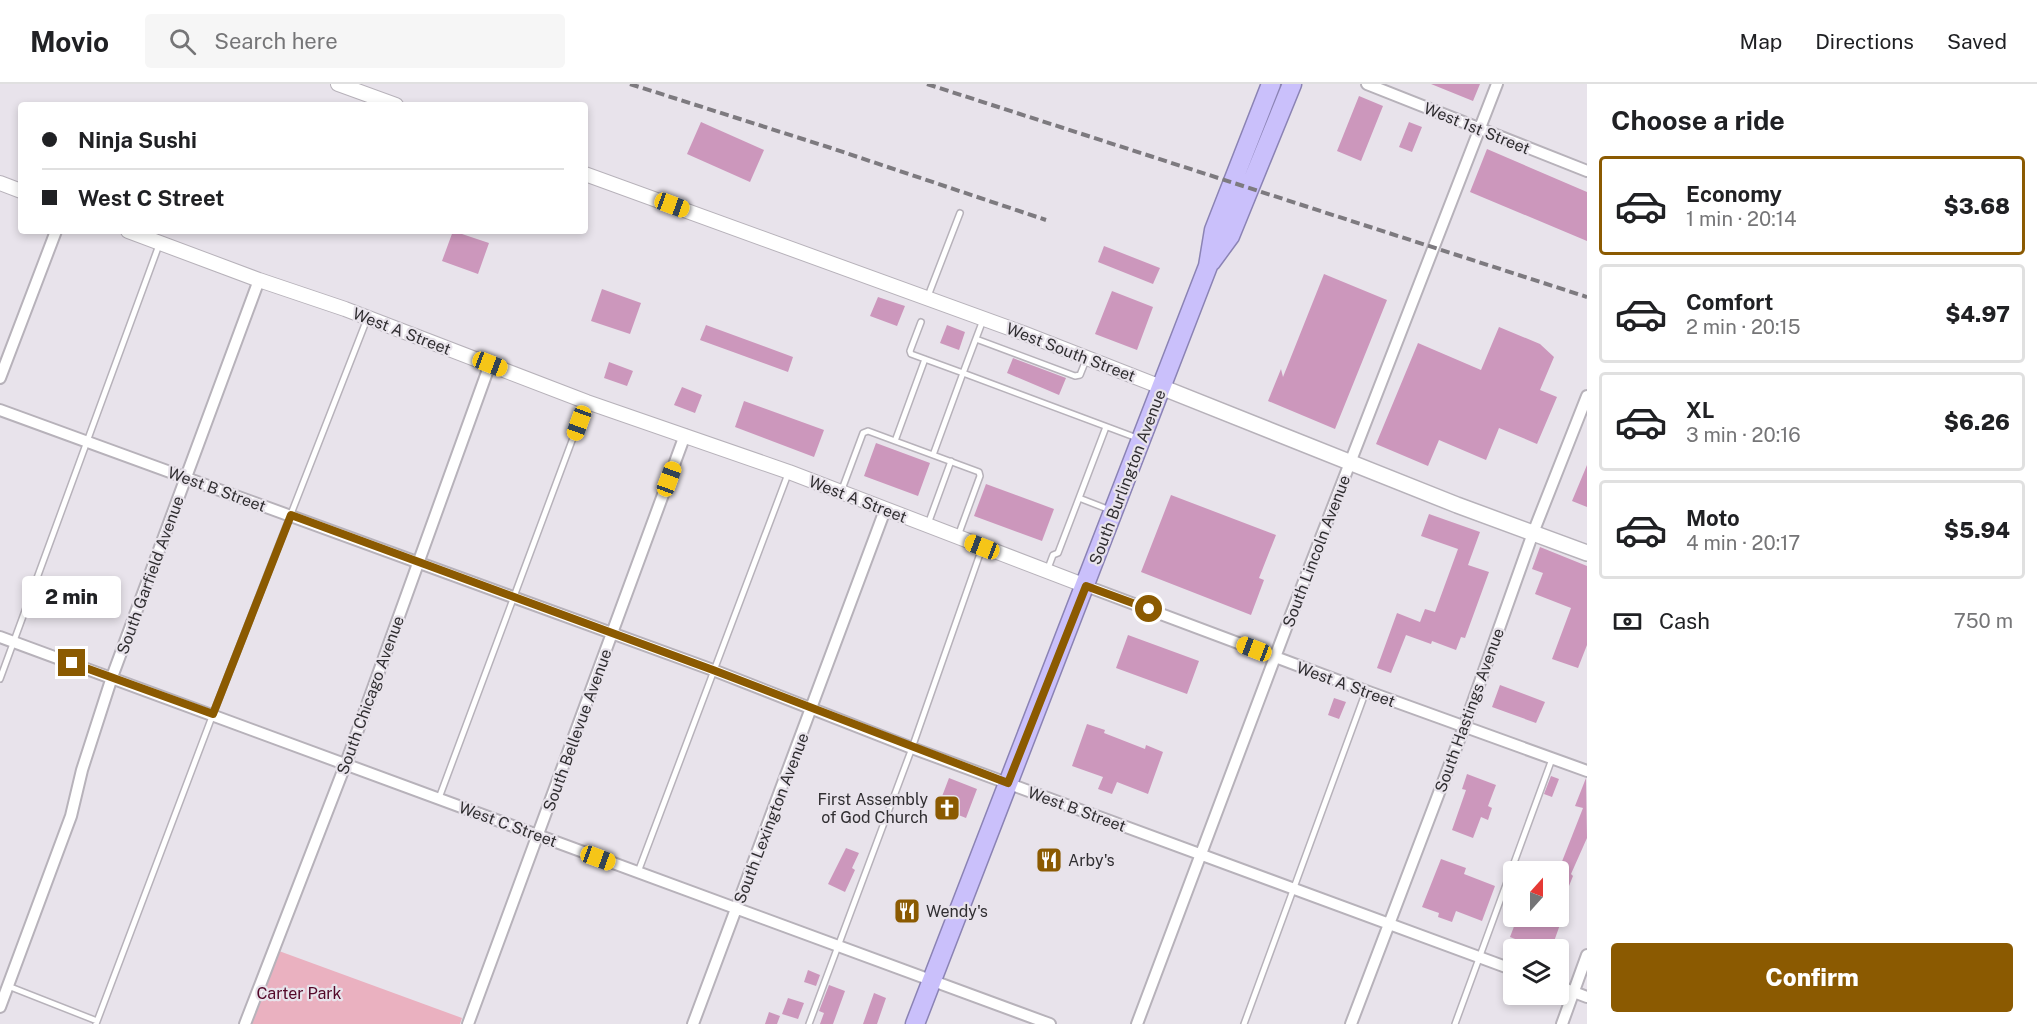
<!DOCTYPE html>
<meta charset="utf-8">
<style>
:root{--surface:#fff;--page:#f6f6f6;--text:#202124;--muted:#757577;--line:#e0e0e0;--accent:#8b5a01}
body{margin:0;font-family:"Public Sans",sans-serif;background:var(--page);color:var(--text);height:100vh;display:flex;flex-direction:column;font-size:22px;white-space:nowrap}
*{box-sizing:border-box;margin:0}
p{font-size:20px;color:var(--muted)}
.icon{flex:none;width:33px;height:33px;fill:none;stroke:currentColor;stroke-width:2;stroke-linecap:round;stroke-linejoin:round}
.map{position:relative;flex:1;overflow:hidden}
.details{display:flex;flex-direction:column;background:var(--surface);width:450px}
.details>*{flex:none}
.guide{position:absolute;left:18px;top:18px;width:570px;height:132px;border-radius:6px;box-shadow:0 3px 9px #0003;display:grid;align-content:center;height:132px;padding:0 24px;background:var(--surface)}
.needle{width:39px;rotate:21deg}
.fabs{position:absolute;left:1503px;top:777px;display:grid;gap:12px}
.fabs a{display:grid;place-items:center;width:66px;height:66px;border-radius:6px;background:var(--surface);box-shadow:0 3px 9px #0003;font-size:30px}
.end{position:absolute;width:27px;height:27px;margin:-14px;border:8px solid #8b5a01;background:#fff;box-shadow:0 0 0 3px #fff}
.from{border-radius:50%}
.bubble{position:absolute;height:42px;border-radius:6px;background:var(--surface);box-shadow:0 3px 9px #0003;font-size:20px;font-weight:800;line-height:42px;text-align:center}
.car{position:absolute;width:18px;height:36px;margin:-18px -9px;border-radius:8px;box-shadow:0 0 4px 2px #0007;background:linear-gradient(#f5c518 24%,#345 0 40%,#f5c518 0 76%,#345 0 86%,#f5c518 0)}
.guide b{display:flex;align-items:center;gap:21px;height:57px;font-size:22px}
.guide b+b{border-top:2px solid var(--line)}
.guide i{width:15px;height:15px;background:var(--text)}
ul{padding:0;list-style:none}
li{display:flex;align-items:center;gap:18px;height:99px;margin:0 12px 9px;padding:0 12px;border:3px solid var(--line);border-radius:6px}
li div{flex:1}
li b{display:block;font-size:22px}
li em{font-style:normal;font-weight:800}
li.active{border-color:var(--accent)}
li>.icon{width:54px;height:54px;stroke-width:1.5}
h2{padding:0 24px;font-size:27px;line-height:72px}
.pay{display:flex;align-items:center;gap:15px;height:66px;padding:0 24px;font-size:22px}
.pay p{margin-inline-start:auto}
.button{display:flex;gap:12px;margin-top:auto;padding:12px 24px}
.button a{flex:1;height:69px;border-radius:6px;background:var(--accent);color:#fff;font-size:24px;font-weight:800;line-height:69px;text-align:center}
header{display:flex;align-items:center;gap:36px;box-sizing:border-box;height:84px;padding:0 30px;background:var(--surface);border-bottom:2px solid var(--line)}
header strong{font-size:28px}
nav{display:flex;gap:33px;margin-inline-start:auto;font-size:21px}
.search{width:420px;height:54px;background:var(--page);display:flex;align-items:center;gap:15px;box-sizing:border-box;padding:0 21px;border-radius:6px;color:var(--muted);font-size:22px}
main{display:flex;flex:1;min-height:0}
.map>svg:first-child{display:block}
.green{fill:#eab1c0}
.building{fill:#cc97bc}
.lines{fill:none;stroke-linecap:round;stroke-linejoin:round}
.service-casing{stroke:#b7b2ba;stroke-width:8}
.minor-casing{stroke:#b7b2ba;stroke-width:14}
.tertiary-casing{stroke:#b7b2ba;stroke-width:16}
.secondary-casing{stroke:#b7b2ba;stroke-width:18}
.trunk-casing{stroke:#8b83b4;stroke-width:21}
.service{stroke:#fff;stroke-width:5}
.minor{stroke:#fff;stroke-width:10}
.tertiary{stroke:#fff;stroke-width:14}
.secondary{stroke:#fff;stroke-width:15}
.trunk{stroke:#cac0fb;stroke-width:18}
.rail{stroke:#7d7a7f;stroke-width:4;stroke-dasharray:9 4.5;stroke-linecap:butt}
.route{stroke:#8b5a01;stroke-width:8}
.labels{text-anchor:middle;stroke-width:4.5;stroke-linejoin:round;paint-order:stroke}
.street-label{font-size:16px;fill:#302e31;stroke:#e8e3eb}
.poi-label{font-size:16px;fill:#302e31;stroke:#e8e3eb;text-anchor:start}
.park-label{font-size:16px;fill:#530728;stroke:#e8e3eb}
</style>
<header>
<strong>Movio</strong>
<div class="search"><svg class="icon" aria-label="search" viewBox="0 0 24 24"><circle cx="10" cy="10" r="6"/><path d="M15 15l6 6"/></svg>Search here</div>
<nav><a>Map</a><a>Directions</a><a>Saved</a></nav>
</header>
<main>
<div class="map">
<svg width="1587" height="940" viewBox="0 0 1587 940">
<rect width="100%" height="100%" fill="#e8e3eb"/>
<path class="green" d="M 279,867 L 462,934 L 460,940 L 252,940 Z"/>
<path class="building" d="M 1431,0 L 1480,0 L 1473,17 Z
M 1359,12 L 1383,22 L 1361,77 L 1337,67 Z
M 701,38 L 764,66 L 750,98 L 687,70 Z
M 1409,38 L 1422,43 L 1412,68 L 1399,63 Z
M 1487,65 L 1587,108 L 1587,157 L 1470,108 Z
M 453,147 L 489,159 L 478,190 L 442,177 Z
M 1104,162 L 1160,184 L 1153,200 L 1098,178 Z
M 1324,190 L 1387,216 L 1335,345 L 1268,317 L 1281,285 L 1283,293 Z
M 602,205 L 641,219 L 630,250 L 591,237 Z
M 1112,207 L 1153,223 L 1137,266 L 1095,250 Z
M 878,213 L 905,222 L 897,242 L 870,232 Z
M 706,241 L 793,273 L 788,288 L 700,256 Z
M 947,241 L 965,248 L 959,266 L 940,259 Z
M 1499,243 L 1540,260 L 1554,273 L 1540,306 L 1557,313 L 1537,360 L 1499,344 L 1486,376 L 1439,356 L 1428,382 L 1376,360 L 1418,259 L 1481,286 Z
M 1013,274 L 1066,294 L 1059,311 L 1007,289 Z
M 609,278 L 633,287 L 627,302 L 604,294 Z
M 682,303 L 702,311 L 695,329 L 674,321 Z
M 744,317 L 824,346 L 814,373 L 735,343 Z
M 876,359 L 930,379 L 918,412 L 864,392 Z
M 1587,381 L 1587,423 L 1572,417 Z
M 986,400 L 1054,425 L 1042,457 L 974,432 Z
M 1171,411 L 1276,451 L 1259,494 L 1264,496 L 1251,531 L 1141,488 Z
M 1429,430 L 1480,448 L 1468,481 L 1489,488 L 1465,554 L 1461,553 L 1456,566 L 1432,557 L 1431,560 L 1406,551 L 1391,589 L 1377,584 L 1397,529 L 1420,538 L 1425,525 L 1435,528 L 1458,465 L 1421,452 Z
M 1540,463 L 1587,482 L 1587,561 L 1578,584 L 1552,575 L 1571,524 L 1535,510 L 1543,489 L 1532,485 Z
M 1128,551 L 1199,577 L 1187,610 L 1116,584 Z
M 1500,601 L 1545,618 L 1536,639 L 1492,623 Z
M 1334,614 L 1346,618 L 1339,635 L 1328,631 Z
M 1087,640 L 1105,646 L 1104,649 L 1145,665 L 1146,661 L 1163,668 L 1148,710 L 1117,698 L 1112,710 L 1098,705 L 1103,693 L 1072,682 Z
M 1467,690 L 1496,701 L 1488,722 L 1492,724 L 1488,736 L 1481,733 L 1473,754 L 1452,746 L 1466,706 L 1462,705 Z
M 1551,692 L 1559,695 L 1552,713 L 1544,710 Z
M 949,694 L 977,705 L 966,734 L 938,723 Z
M 1586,694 L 1587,754 L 1571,790 L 1573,792 L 1559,827 L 1558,779 L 1561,780 L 1583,724 L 1575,722 Z
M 846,764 L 859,769 L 852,784 L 855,786 L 845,808 L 828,800 Z
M 1441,775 L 1466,784 L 1464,790 L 1495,802 L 1482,837 L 1456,827 L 1452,838 L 1438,833 L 1439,829 L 1422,823 Z
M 1518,832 L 1563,832 L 1551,866 L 1534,860 L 1533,862 L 1510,853 Z
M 808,886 L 820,891 L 816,902 L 804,898 Z
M 829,901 L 845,907 L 833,940 L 820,940 L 824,929 L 819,927 Z
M 874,909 L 886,914 L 877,940 L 863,940 Z
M 788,914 L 804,919 L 798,935 L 782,930 Z
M 769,928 L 780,932 L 777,940 L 765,940 Z"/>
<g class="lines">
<defs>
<path id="service" d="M 928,212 L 960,129
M 983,236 L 963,289 L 1137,354
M 921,238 L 910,267 L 911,270 L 963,289 L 933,371 L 979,388 L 980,392 L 958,452
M 976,255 L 1075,292 L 1080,291 L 1086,276
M 925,275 L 895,357 L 933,371
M 1106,343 L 1079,414 L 1110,426
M 841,408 L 863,349 L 868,347 L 895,357
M 928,440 L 951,377
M 1047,487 L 1053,471 L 1058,469 L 1079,414
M 0,595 L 159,161
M 439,714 L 586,319
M 638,788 L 788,390
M 8,902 L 97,937
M 96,940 L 213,630 L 367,235
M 809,940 L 912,664 L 982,464
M 1244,940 L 1366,607
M 1455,940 L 1552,675"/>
<path id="minor" d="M 1367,0 L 1587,87
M 0,294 L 56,147
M 0,326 L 713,586 L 912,664 L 1514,886
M 1086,502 L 1366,607 L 1587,687
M 0,553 L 1050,940
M 1558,902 L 1587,913
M 0,923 L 71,732 L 82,686 L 112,593 L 259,196
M 245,940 L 346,679 L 490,280
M 468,940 L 685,351
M 693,940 L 885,426
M 1137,940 L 1289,536 L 1497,0
M 1351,940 L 1464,643 L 1533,449 L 1587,312
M 1562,940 L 1587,871"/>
<path id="tertiary" d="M 338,0 L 396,21
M 585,90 L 1023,249 L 1161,303
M 0,99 L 21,107
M 128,147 L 259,196 L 345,225 L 587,318 L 789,388 L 1086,502"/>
<path id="secondary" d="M 1161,303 L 1457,421 L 1587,469"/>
<path id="trunk" d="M 1211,178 L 1230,152 L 1292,0
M 915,940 L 1208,182 L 1214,146 L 1271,0"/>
</defs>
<use href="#service" class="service-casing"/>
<use href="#minor" class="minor-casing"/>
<use href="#tertiary" class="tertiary-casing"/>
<use href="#secondary" class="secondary-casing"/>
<use href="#trunk" class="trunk-casing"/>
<use href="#service" class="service"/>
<use href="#minor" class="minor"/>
<use href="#tertiary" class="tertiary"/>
<use href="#secondary" class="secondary"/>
<use href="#trunk" class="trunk"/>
<path class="rail" d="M 630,0 L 831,64 L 1046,136
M 927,0 L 1587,213"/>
</g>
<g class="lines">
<path class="route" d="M 72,579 L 213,630 L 291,431 L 713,586 L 1008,699 L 1086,502 L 1149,525"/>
</g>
<defs>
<symbol id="church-square" viewBox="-11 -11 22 22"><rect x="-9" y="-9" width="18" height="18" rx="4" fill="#8b5a01" stroke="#e8e3eb"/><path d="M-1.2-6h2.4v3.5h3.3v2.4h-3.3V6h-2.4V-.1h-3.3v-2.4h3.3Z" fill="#fff"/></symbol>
<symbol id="restaurant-square" viewBox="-11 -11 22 22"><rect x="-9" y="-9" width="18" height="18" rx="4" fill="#8b5a01" stroke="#e8e3eb"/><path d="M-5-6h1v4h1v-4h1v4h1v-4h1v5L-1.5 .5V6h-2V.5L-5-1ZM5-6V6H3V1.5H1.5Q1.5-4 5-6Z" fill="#fff"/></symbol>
</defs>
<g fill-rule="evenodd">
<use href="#church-square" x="932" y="709" width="30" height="30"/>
<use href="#restaurant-square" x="1034" y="761" width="30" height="30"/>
<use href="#restaurant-square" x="892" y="812" width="30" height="30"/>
</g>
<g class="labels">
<g class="street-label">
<text transform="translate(1477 44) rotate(22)" y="6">West 1st Street</text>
<text transform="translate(402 247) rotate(21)" y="6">West A Street</text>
<text transform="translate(1071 268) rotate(21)" y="6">West South Street</text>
<text transform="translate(1127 393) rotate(-69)" y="6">South Burlington Avenue</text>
<text transform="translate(217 405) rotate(20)" y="6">West B Street</text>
<text transform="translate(858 415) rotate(21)" y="6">West A Street</text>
<text transform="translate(1316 467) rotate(-69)" y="6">South Lincoln Avenue</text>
<text transform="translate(150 491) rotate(-70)" y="6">South Garfield Avenue</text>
<text transform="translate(1346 600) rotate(20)" y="6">West A Street</text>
<text transform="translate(370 611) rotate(-70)" y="6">South Chicago Avenue</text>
<text transform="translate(1469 626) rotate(-70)" y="6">South Hastings Avenue</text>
<text transform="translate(577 646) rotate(-70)" y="6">South Bellevue Avenue</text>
<text transform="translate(1077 725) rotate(20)" y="6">West B Street</text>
<text transform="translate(771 734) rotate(-69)" y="6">South Lexington Avenue</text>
<text transform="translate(508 740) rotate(20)" y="6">West C Street</text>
</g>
<g class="poi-label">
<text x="928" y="721" text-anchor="end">First Assembly<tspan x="928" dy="18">of God Church</tspan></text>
<text x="1068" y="782">Arby's</text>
<text x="926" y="833">Wendy's</text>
</g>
<g class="park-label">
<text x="299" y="915">Carter Park</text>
</g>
</g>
</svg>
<div class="fabs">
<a><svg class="needle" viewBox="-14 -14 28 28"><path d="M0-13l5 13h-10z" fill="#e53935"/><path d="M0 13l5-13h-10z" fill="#757577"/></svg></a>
<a><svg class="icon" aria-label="layers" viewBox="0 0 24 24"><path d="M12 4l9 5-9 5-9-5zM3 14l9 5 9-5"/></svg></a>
</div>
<i class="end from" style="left:1149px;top:525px"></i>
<i class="end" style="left:72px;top:579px"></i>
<div class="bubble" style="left:22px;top:492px;width:99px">2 min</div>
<i class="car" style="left:672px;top:121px;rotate:110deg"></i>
<i class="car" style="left:490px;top:280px;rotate:111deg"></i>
<i class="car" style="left:579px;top:339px;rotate:200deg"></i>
<i class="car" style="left:669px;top:395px;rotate:20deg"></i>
<i class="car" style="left:982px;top:463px;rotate:291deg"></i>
<i class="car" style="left:1254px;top:565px;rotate:291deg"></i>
<i class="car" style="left:598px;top:774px;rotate:110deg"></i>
<div class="guide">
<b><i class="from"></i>Ninja Sushi</b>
<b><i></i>West C Street</b>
</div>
</div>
<section class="details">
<h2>Choose a ride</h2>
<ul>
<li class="active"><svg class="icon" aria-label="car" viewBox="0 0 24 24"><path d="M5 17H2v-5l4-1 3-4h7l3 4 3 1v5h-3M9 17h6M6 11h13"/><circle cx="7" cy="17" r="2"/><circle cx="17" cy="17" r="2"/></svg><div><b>Economy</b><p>1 min · 20:14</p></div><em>$3.68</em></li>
<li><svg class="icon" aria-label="car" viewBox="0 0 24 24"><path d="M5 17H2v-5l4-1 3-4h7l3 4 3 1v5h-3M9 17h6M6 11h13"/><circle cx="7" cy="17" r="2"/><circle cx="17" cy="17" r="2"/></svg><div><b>Comfort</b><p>2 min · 20:15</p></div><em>$4.97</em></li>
<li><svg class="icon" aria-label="car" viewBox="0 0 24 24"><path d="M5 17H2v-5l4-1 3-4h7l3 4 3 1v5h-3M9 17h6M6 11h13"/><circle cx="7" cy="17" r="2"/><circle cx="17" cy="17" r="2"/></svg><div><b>XL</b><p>3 min · 20:16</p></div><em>$6.26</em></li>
<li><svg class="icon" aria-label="car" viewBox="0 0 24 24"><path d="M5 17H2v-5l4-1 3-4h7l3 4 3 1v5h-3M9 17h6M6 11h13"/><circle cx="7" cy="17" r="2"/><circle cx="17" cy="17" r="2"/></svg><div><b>Moto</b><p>4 min · 20:17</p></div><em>$5.94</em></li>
</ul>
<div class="pay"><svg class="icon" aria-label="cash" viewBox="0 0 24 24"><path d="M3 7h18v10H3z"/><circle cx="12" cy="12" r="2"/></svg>Cash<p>750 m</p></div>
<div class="button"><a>Confirm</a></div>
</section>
</main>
